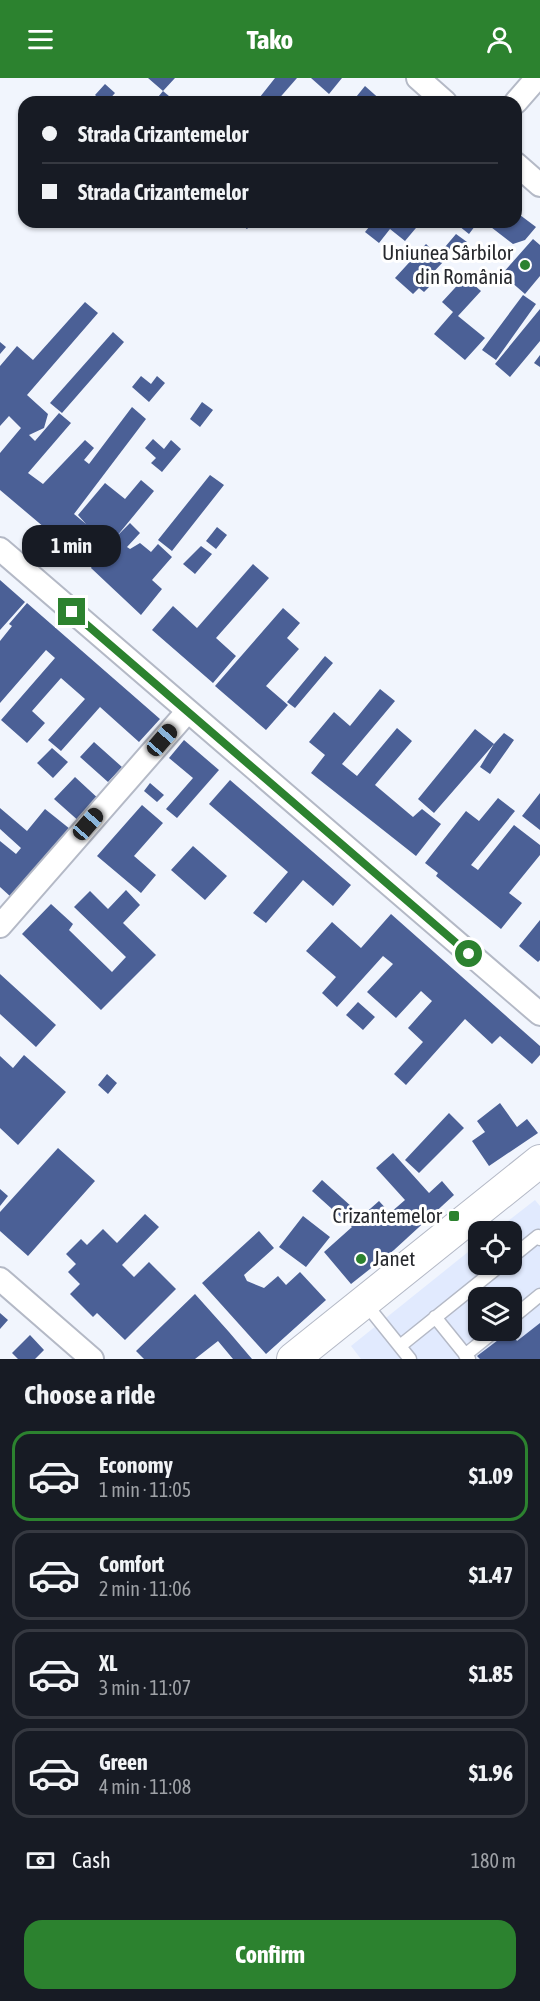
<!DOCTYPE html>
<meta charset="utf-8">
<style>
:root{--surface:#171b24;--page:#20242c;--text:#f1f3f6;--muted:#9ea1a6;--line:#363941;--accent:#2c822f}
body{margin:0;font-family:"Asap Condensed",sans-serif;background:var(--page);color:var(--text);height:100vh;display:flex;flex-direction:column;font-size:22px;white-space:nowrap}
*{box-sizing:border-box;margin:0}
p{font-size:20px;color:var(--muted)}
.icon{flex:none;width:33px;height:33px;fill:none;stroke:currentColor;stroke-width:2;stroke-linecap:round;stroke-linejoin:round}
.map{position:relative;height:1281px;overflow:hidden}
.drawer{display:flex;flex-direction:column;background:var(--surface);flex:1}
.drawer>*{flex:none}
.top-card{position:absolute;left:18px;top:18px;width:504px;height:132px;border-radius:18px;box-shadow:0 2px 4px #0004;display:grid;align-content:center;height:132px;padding:0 24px;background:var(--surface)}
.buttons{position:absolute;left:468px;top:1143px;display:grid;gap:12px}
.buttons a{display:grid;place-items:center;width:54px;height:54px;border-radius:12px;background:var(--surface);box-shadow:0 2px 4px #0004;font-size:30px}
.end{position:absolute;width:27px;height:27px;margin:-14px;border:8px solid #2c822f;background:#fff;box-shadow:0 0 0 3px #fff}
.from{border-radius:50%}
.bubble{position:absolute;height:42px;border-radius:18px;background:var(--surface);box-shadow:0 2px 4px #0004;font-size:20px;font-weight:700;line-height:42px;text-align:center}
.car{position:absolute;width:18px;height:36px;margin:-18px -9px;border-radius:8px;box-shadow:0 0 4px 2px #0007;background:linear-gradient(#222 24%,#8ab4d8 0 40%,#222 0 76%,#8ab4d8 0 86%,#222 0)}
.top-card b{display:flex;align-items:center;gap:21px;height:57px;font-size:22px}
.top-card b+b{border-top:2px solid var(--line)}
.top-card i{width:15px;height:15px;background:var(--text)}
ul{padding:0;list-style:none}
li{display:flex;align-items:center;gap:18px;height:90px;margin:0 12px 9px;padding:0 12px;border:3px solid var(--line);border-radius:18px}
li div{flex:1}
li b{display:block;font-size:22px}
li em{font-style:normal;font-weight:700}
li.current{border-color:var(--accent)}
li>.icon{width:54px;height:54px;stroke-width:1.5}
h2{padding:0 24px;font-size:27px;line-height:72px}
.pay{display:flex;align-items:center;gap:15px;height:66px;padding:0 24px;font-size:22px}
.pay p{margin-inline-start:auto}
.cta{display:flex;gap:12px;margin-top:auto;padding:12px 24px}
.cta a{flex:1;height:69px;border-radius:18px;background:var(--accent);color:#fff;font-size:24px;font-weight:700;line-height:69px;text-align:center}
header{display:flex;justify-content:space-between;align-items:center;height:78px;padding:0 24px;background:var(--accent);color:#fff;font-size:27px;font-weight:700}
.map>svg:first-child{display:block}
.built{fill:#e1eafe;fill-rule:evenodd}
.building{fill:#4b6096}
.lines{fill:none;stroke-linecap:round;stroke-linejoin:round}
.service-casing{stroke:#b4b9c6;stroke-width:15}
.minor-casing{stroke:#b4b9c6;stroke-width:26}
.secondary-casing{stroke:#b4b9c6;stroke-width:34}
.service{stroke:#fff;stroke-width:12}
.minor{stroke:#fff;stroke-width:22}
.secondary{stroke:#fff;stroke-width:32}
.route{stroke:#2c822f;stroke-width:8}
.poi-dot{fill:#2c822f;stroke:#fff;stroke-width:2}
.labels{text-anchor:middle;stroke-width:6;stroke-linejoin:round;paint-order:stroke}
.poi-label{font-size:21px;fill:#27292e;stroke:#fff;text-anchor:end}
</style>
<header><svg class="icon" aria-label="menu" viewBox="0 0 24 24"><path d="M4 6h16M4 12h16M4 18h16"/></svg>Tako<svg class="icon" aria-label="person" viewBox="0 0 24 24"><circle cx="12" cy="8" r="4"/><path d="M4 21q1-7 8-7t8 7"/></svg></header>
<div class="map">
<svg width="540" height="1281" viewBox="0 0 540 1281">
<rect width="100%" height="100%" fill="#f1f5fd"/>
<path class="built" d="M 535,1122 L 540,1128 L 540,1281 L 361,1281 L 351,1268 L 478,1166 L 478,1186 L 512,1186 L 512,1154 L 495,1153 ZM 478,1220 L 512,1220 L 512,1252 L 478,1252 Z"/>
<path class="building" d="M 148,0 L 175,0 L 163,13 L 176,24 L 154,24 L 163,13 Z
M 275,0 L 297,0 L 276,24 L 256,24 Z
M 311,0 L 342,0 L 329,16 Z
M 105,6 L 115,15 L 107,24 L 103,24 L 95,17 Z
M 365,8 L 383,24 L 352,24 Z
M 516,134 L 536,149 L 525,162 L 513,166 L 487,146 L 489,144 L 516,144 Z
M 238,144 L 253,144 L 247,151 Z
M 373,144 L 421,144 L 405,163 L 390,151 L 379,165 L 365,154 Z
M 454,144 L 478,144 L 469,156 Z
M 456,156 L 467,164 L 455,177 L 445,169 Z
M 533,161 L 540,167 L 540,198 L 525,216 L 502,196 Z
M 426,166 L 444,183 L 424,204 L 429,209 L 424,214 L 419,210 L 413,216 L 395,200 Z
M 465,199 L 481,213 L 458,238 L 485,260 L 465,282 L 434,256 L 453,234 L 442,224 Z
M 523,217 L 536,226 L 496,282 L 482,272 Z
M 85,224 L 98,235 L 27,317 L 48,336 L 44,350 L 29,357 L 35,363 L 59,335 L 71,345 L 28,395 L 43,406 L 85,362 L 94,370 L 84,382 L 89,386 L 132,329 L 146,341 L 74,436 L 86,446 L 78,437 L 105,405 L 125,421 L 141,402 L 154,413 L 117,458 L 130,445 L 140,455 L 127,469 L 130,471 L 140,465 L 151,474 L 158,466 L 172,479 L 152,502 L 162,511 L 141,537 L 91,490 L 97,477 L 86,469 L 95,456 L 77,477 L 0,412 L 0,375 L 21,350 L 9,338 L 0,348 L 0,288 L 17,268 L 33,282 Z
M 540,231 L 540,263 L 510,299 L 495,286 Z
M 113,254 L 124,264 L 62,335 L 50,325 Z
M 0,264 L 6,269 L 0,276 Z
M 540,277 L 540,289 L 534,285 Z
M 141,298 L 151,306 L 157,298 L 165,305 L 149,324 L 132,309 Z
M 202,324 L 213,332 L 200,349 L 190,341 Z
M 153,361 L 164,371 L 171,362 L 181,371 L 162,394 L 151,385 L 156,380 L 145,370 Z
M 210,397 L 224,407 L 172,473 L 158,462 Z
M 217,449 L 227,457 L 216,471 L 206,463 Z
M 201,468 L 212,476 L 195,496 L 183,486 Z
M 253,486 L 269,500 L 216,560 L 236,578 L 213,605 L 152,552 L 173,528 L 197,550 Z
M 0,502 L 25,524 L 0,552 Z
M 27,525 L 160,641 L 139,664 L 100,629 L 61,673 L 48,662 L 85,621 L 61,600 L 32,633 L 45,645 L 27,665 L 1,642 L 55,580 L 46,572 L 0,625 L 0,563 L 12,548 L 9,546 Z
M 283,530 L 300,545 L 287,560 L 299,571 L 266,608 L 288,627 L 266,652 L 215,608 Z
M 325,578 L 333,585 L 295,630 L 287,624 Z
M 380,611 L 395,623 L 342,686 L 357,698 L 397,650 L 412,663 L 375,707 L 413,739 L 422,731 L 441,746 L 416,778 L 311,695 L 325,677 L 309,664 L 334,634 L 350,648 Z
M 475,651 L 494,666 L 434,735 L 418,721 Z
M 504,655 L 514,662 L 490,696 L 480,689 L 494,666 Z
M 184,662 L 219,692 L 177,740 L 166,731 L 193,700 L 169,680 Z
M 94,664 L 122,689 L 108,704 L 80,679 Z
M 52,670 L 68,684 L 53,700 L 37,685 Z
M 75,699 L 101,723 L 81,745 L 54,721 Z
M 230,702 L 351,807 L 333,828 L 303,802 L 266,845 L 253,835 L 288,794 L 209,726 Z
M 150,705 L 164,717 L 157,724 L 144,713 Z
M 540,715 L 540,752 L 522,738 Z
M 498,720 L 515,733 L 471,787 L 478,792 L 514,747 L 540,767 L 540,777 L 509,815 L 522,825 L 501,851 L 436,798 L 438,795 L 425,785 L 466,733 L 479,743 Z
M 142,727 L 163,745 L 134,778 L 156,797 L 141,815 L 97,778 Z
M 0,730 L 27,753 L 45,731 L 70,751 L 11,819 L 0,809 L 0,763 L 16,776 L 21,770 L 0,751 Z
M 193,768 L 227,798 L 205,822 L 171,792 Z
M 126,812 L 140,827 L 123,845 L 156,877 L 101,932 L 22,856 L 51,826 L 73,846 L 69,852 L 112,894 L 126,879 L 74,829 L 90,813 L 108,831 Z
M 391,836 L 540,968 L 540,977 L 532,986 L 500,958 L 492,966 L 465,941 L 406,1007 L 394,996 L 423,964 L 408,950 L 432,923 L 421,913 L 396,940 L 367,914 L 393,886 L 383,878 L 337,929 L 322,915 L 336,899 L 306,873 L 332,844 L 361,870 Z
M 540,842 L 540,882 L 538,884 L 519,868 Z
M 0,896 L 56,947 L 36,969 L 0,936 Z
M 358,924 L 375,939 L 363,952 L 346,937 Z
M 24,977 L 66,1014 L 18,1067 L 0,1050 L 0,978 L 13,990 Z
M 107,996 L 117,1005 L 108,1016 L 98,1007 Z
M 500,1025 L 517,1049 L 527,1041 L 538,1055 L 489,1088 L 472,1063 L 485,1054 L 477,1043 Z
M 449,1035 L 464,1050 L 419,1095 L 405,1082 Z
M 58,1070 L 95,1103 L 28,1178 L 0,1153 L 0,1134 Z
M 393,1075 L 429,1115 L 442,1103 L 454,1117 L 394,1172 L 351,1206 L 324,1174 L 352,1149 L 312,1113 L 322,1102 L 362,1138 L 379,1123 L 390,1135 L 405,1122 L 376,1090 Z
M 0,1111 L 8,1118 L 0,1128 Z
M 145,1136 L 159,1149 L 122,1187 L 134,1199 L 149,1184 L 176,1211 L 125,1262 L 97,1235 L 93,1239 L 70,1216 L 80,1206 L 68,1194 L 76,1186 L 66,1176 L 81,1161 L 87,1167 L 103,1151 L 117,1165 Z
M 303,1138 L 330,1159 L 306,1189 L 279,1169 Z
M 259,1153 L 274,1170 L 244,1197 L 247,1203 L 264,1210 L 278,1198 L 286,1207 L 300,1194 L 326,1222 L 266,1276 L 202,1205 Z
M 195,1216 L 229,1254 L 252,1281 L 233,1281 L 218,1263 L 195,1281 L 144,1281 L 136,1273 Z
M 0,1235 L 8,1242 L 0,1251 Z
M 540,1245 L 540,1281 L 480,1281 L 477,1278 L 510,1253 L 517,1263 Z
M 30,1257 L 44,1272 L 35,1281 L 18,1281 L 12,1275 Z"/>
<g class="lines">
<defs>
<path id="service" d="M 512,1179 L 538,1158 L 540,1161
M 365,1225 L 410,1281
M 435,1239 L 469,1281
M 512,1240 L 540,1217
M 400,1268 L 502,1186
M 465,1277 L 496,1252"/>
<path id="minor" d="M 418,0 L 445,24
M 516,24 L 537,0
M 516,86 L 540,107
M 0,471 L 540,936
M 0,848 L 187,634
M 0,1201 L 92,1281"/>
<path id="secondary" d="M 293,1281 L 540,1083"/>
</defs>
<use href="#service" class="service-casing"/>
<use href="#minor" class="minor-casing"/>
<use href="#secondary" class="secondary-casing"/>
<use href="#service" class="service"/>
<use href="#minor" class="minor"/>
<use href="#secondary" class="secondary"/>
</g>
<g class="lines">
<path class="route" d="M 72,534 L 469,876"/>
</g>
<g class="poi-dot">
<circle cx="525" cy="187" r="6"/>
<rect x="448" y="1132" width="12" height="12" rx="3"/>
<circle cx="361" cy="1181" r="6"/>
</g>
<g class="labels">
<g class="poi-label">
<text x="513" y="182">Uniunea Sârbilor<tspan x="513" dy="24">din România</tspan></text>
<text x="442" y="1145">Crizantemelor</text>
<text x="373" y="1188" text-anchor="start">Janet</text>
</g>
</g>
</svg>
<div class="buttons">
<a><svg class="icon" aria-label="locate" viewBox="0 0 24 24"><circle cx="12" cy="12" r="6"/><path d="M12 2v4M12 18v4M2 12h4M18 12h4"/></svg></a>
<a><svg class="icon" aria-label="layers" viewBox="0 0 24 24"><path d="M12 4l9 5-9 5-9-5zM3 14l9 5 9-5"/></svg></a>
</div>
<i class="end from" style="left:469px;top:876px"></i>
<i class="end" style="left:72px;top:534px"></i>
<div class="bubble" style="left:22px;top:447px;width:99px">1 min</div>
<i class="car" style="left:162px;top:662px;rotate:41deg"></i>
<i class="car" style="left:88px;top:746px;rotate:41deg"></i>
<div class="top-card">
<b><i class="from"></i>Strada Crizantemelor</b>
<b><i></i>Strada Crizantemelor</b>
</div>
</div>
<section class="drawer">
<h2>Choose a ride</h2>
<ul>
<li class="current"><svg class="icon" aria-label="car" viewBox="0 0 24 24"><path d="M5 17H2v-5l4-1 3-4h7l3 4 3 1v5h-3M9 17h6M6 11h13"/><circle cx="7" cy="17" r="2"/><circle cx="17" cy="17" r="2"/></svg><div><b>Economy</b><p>1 min · 11:05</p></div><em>$1.09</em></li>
<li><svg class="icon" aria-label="car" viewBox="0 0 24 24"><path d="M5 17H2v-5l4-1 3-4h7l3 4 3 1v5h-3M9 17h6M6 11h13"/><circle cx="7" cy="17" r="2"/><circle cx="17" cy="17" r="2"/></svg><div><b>Comfort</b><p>2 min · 11:06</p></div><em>$1.47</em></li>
<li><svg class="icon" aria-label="car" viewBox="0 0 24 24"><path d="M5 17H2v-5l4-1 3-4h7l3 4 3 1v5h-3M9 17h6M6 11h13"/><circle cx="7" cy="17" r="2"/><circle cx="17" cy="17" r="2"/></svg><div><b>XL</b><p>3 min · 11:07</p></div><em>$1.85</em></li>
<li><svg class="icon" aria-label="car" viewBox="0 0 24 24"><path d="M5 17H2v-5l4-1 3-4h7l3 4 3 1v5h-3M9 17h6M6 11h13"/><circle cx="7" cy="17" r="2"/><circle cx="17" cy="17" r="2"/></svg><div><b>Green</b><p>4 min · 11:08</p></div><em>$1.96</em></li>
</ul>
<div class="pay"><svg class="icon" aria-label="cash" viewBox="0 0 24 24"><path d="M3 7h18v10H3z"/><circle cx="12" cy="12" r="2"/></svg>Cash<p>180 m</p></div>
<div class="cta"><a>Confirm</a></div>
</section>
